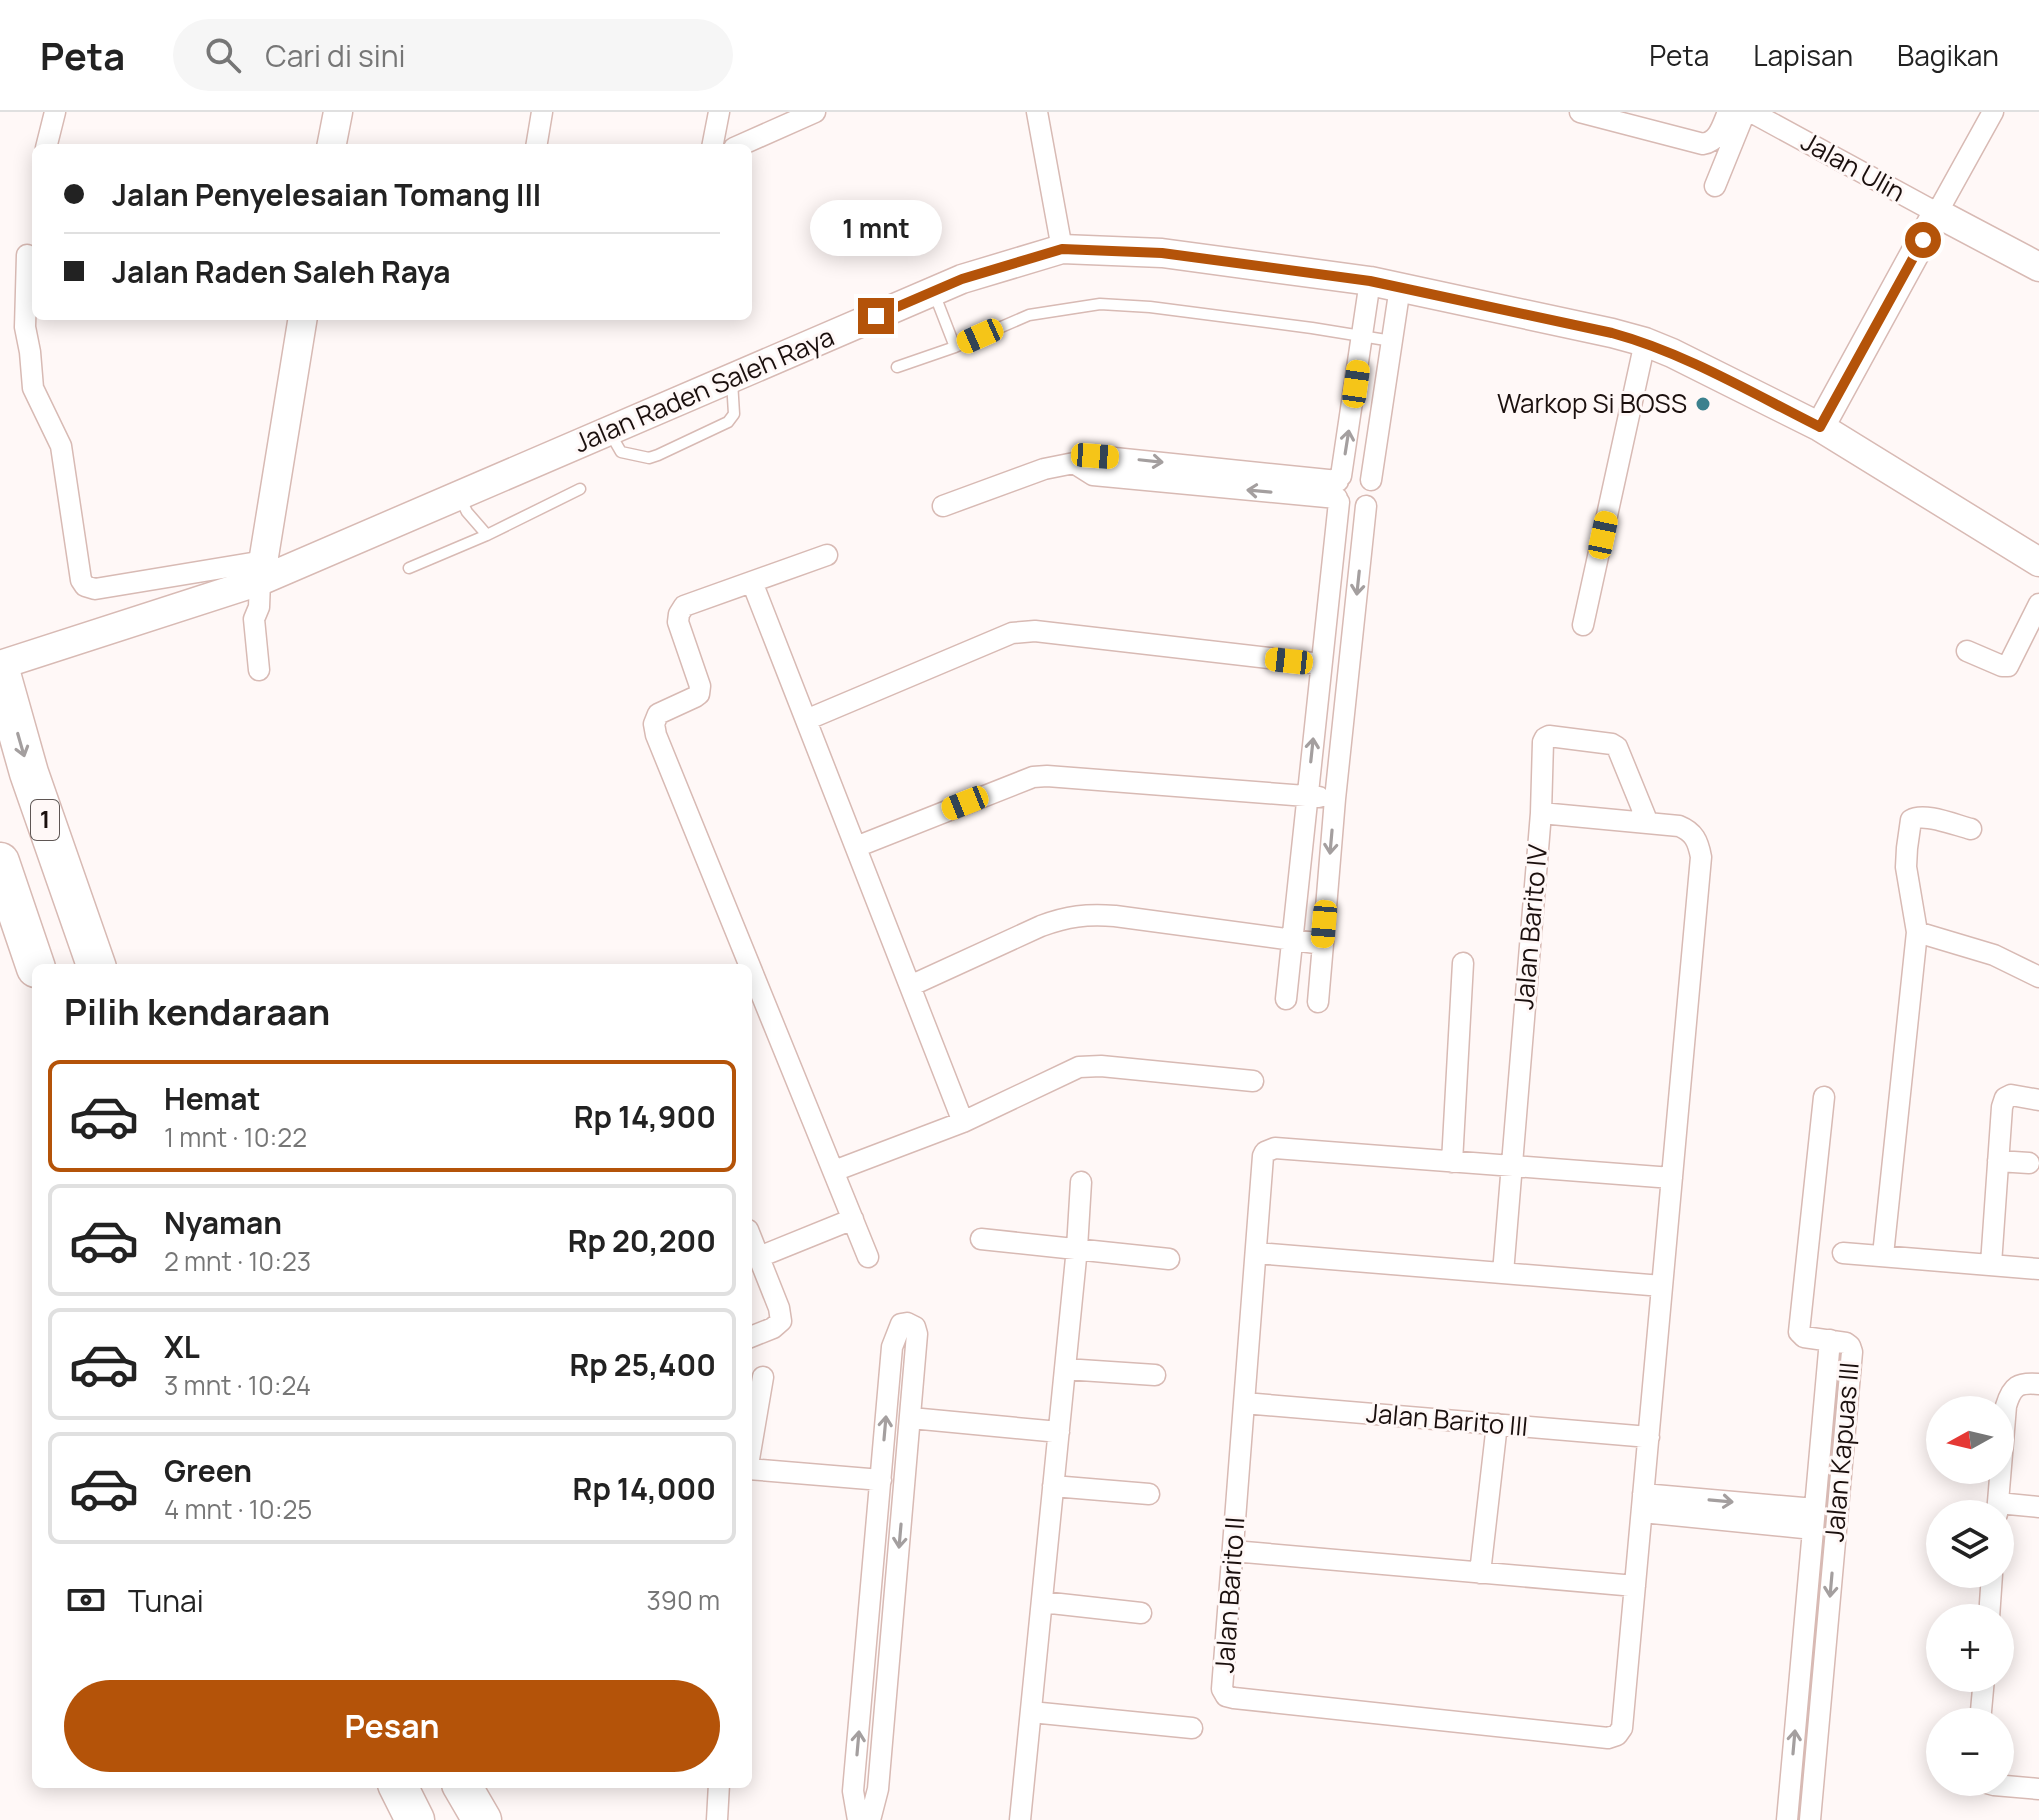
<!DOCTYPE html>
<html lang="id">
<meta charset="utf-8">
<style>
:root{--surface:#fff;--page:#f6f6f6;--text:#222;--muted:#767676;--line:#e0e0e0;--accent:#b45309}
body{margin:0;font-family:Manrope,sans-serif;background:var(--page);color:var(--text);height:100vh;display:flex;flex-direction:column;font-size:30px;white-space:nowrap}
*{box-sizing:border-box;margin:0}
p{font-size:26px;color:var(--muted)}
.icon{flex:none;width:44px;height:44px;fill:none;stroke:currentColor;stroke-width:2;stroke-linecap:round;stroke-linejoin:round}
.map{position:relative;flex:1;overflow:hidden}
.drawer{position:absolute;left:32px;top:852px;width:720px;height:824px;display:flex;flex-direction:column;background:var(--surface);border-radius:12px;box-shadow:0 4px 20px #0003}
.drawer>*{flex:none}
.top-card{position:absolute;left:32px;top:32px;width:720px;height:176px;border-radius:12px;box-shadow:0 4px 20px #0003;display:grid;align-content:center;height:176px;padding:0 32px;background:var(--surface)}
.needle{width:52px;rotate:262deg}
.tools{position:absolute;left:1926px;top:1284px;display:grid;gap:16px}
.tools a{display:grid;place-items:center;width:88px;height:88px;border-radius:50%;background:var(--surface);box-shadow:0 4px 20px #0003;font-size:40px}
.end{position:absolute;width:36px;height:36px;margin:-18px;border:10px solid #b45309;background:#fff;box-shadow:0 0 0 4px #fff}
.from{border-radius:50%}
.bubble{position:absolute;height:56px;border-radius:28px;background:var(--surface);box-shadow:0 4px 20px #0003;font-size:26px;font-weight:700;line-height:56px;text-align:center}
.car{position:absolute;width:24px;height:48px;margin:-24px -12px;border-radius:10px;box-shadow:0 0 6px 2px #0007;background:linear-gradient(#f5c518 24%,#345 0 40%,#f5c518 0 76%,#345 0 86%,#f5c518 0)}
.top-card b{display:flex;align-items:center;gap:28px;height:76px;font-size:30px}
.top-card b+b{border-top:2px solid var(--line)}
.top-card i{width:20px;height:20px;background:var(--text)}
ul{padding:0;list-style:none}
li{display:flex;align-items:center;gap:24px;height:112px;margin:0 16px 12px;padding:0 16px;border:4px solid var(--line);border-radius:12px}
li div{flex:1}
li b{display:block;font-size:30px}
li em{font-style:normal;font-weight:700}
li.active{border-color:var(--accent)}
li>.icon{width:72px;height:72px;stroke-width:1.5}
h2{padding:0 32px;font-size:36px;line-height:96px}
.pay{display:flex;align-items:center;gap:20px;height:88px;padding:0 32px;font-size:30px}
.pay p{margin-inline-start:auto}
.primary-button{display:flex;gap:16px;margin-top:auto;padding:16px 32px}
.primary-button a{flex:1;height:92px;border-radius:48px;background:var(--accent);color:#fff;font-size:32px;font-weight:700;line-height:92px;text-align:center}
header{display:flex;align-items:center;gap:48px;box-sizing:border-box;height:112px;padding:0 40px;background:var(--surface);border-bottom:2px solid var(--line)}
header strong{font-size:38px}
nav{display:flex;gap:44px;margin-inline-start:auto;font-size:28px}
.search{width:560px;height:72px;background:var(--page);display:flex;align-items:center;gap:20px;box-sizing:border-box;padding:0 28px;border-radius:44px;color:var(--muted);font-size:30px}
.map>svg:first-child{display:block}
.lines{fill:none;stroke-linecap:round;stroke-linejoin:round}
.lane-casing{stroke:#d8bab4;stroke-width:13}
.street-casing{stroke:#d8bab4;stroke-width:23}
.secondary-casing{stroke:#d8bab4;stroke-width:31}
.highway-casing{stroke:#d8bab4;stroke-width:41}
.lane{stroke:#fff;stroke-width:10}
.street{stroke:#fff;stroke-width:20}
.secondary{stroke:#fff;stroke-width:28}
.highway{stroke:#fff;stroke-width:38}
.oneway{stroke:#a49f9f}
.route{stroke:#b45309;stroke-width:10}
.poi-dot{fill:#3c818e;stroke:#fff8f7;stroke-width:3}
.labels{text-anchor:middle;stroke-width:6;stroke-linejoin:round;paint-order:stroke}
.shield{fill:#fff8f7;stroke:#5f5654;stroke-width:2}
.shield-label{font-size:24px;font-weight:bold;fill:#1b100e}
.street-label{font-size:26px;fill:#1b100e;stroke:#fff8f7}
.poi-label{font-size:26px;fill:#1b100e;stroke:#fff8f7;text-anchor:end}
</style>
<header>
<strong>Peta</strong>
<div class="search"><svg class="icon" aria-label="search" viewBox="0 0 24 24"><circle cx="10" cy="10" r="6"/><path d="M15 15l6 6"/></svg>Cari di sini</div>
<nav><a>Peta</a><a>Lapisan</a><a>Bagikan</a></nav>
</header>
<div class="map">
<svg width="2039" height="1708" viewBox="0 0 2039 1708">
<rect width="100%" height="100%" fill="#fff8f7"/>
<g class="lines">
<defs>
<path id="lane" d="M 934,181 L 955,235
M 897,255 L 955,235 L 1029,203 L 1100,192 L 1150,195 L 1312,216 L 1392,229
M 610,321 L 621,340 L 649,346 L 658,343 L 728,310 L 734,302 L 732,269
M 460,386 L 467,400 L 487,423 L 580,377
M 409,456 L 487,423"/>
<path id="street" d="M 1037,0 L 1062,137
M 1580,0 L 1703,32 C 1719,29 1722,14 1728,0
M 1751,0 L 1937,101 L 1993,0
M 46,36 L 55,0
M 536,36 L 542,0
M 712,36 L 719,0
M 734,36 L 815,0
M 1715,74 L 1745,0
M 27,143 L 25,215 L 30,240 L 33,276 L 61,334 L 81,468 L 85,474 L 95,477 L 264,449
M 1074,351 L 1093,363 L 1337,386
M 1341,364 L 1370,169
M 1371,368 L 1400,175
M 943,394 L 1044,357 L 1074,351 L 1095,344 L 1338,369
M 827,443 L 684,494 L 679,502 L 678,510 L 700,574 L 699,582 L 695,585 L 658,602 L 654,612 L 656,623 L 868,1145
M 752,470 L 963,1010
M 1583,513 L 1645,230
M 1967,539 L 2002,554 L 2008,554 L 2039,492
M 259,558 L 254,507 L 259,495 L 260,469
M 806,608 L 1012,521 L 1035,519 L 1321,552
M 1541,701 L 1679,714 C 1694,720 1698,729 1701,745 L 1622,1616 L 1617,1623 L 1608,1626 L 1234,1586 L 1226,1584 L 1222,1577 L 1263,1044 L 1265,1040 L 1275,1036 L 1672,1066
M 856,735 L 1033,665 L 1047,664 L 1319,685
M 1917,820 L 1994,843 L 2039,865
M 910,874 L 1041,814 C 1068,804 1086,802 1115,804 L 1323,832 L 1335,687 L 1366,394
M 1286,887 L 1339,390
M 1318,890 L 1323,832
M 1998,1049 L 2029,1051
M 1452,1050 L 1463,851
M 834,1059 L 963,1010 L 1079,955 L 1101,954 L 1253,969
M 748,1118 L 779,1196 L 781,1209 L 773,1216 L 748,1226
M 981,1127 L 1169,1147
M 1256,1141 L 1662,1174
M 1843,1141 L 2039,1157
M 1883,1143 L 1917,820 L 1906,755 L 1907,736 L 1911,708 C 1924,700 1955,713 1971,717
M 759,1145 L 853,1107
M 1991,1152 L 2002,995 L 2005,986 L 2011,983 L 2039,988
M 1503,1161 L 1541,701 L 1543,630 L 1545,626 L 1549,624 L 1612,632 L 1617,635 L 1648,711
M 1065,1257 L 1155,1263
M 1244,1291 L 1649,1325
M 911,1306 L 1059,1320
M 748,1353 L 763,1265
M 748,1357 L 881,1368
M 1053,1374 L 1149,1382
M 1643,1382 L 1815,1397
M 1998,1391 L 2039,1395
M 1642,1400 L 1813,1417
M 1997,1402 L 2006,1294 C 2012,1274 2018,1270 2039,1272
M 1233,1439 L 1635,1474
M 1480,1461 L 1497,1312
M 1042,1490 L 1141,1501
M 1989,1506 L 1992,1462
M 1031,1600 L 1192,1616
M 1980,1610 L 1984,1566
M 1983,1670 L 1994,1673 L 2039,1677
M 717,1708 L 719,1672
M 858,1708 L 853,1679 L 892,1235 L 901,1212 L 907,1211 L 915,1215 L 917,1222 L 878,1677 L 870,1708
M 1020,1708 L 1077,1136 L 1081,1070
M 1787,1708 L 1830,1228
M 1810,1708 L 1852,1240 L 1850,1234 L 1846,1231 L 1804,1225 L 1799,1220 L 1824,985"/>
<path id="secondary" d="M 331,36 L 338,0
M 1820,315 L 1937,101 L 2039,155
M 260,469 L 303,204
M 0,553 L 260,469 L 962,167 L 1062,137 L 1162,141 L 1370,169 L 1612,221 L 1645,230 L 1672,241 L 1820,315 L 2039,450"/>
<path id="highway" d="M 0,558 L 29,661 L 97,856
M 0,750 L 36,856
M 397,1672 L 415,1708
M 461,1672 L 482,1708"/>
</defs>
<use href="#lane" class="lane-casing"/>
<use href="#street" class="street-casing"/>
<use href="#secondary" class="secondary-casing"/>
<use href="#highway" class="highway-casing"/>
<use href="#lane" class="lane"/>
<use href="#street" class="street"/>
<use href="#secondary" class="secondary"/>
<use href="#highway" class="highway"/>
</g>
<defs><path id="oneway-shaft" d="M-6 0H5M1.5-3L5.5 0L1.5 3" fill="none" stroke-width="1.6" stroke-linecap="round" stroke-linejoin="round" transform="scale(2)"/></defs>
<g class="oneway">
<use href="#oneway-shaft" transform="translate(1347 330) rotate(-81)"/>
<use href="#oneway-shaft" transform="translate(1151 349) rotate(6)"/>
<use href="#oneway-shaft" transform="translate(1259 379) rotate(-175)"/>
<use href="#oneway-shaft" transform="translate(1358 471) rotate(96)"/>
<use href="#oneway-shaft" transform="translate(21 633) rotate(74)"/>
<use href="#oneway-shaft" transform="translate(1312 638) rotate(-84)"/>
<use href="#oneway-shaft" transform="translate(1331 730) rotate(95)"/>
<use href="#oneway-shaft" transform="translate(885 1316) rotate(-85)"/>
<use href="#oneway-shaft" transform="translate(1721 1389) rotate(5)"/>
<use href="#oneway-shaft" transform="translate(900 1424) rotate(95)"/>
<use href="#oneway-shaft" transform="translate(1831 1473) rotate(95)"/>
<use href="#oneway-shaft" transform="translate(1794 1630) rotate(-85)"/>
<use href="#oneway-shaft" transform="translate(858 1631) rotate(-85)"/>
</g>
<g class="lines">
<path class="route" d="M 876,204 L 962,167 L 1062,137 L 1162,141 L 1370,169 L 1612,221 C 1685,241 1752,281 1820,315 L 1923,128"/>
</g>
<circle class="poi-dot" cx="1703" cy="292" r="8"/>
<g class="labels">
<rect class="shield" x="31" y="688" width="28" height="40" rx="6"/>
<g class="shield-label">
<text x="45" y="716">1</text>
</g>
<g class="street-label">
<text transform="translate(1853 55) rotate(29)" y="9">Jalan Ulin</text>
<text transform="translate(704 278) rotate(-23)" y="9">Jalan Raden Saleh Raya</text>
<text transform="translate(1531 815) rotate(-85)" y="9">Jalan Barito IV</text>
<text transform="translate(1447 1308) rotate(5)" y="9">Jalan Barito III</text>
<text transform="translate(1842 1340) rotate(-85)" y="9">Jalan Kapuas III</text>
<text transform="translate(1230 1483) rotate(-86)" y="9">Jalan Barito II</text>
</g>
<g class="poi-label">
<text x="1687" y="301">Warkop Si BOSS</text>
</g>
</g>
</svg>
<div class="tools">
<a><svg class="needle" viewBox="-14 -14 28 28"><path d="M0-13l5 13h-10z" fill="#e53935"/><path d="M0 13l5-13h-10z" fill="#767676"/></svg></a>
<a><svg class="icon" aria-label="layers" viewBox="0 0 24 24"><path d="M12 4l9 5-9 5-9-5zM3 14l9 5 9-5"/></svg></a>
<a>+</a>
<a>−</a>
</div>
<i class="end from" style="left:1923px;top:128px"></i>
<i class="end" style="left:876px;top:204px"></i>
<div class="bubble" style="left:810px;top:88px;width:132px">1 mnt</div>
<i class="car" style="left:980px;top:224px;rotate:246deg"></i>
<i class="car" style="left:1356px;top:272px;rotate:8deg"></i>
<i class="car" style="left:1095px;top:344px;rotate:94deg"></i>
<i class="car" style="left:1603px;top:423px;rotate:12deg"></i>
<i class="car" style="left:1289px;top:549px;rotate:276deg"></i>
<i class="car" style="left:965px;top:691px;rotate:248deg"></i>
<i class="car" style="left:1324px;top:812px;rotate:185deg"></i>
<div class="top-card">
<b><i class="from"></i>Jalan Penyelesaian Tomang III</b>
<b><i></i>Jalan Raden Saleh Raya</b>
</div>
<section class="drawer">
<h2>Pilih kendaraan</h2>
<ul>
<li class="active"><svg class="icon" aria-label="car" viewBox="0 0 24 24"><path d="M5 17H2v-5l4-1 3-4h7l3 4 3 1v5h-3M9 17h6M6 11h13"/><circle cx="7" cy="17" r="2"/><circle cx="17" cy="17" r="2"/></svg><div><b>Hemat</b><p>1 mnt · 10:22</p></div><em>Rp 14,900</em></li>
<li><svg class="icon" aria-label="car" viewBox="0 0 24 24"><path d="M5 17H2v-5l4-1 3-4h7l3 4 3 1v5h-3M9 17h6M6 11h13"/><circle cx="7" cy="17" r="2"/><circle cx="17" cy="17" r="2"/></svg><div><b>Nyaman</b><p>2 mnt · 10:23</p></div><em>Rp 20,200</em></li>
<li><svg class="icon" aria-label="car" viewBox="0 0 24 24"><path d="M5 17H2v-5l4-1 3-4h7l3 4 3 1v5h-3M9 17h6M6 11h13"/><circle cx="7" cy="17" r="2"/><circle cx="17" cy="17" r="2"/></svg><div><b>XL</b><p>3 mnt · 10:24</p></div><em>Rp 25,400</em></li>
<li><svg class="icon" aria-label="car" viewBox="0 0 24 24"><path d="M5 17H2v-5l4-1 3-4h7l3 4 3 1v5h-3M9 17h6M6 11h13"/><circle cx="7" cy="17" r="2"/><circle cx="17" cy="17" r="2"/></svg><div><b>Green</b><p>4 mnt · 10:25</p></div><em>Rp 14,000</em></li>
</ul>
<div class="pay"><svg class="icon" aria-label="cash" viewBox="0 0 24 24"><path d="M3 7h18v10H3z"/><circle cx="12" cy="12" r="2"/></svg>Tunai<p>390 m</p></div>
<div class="primary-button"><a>Pesan</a></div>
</section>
</div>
